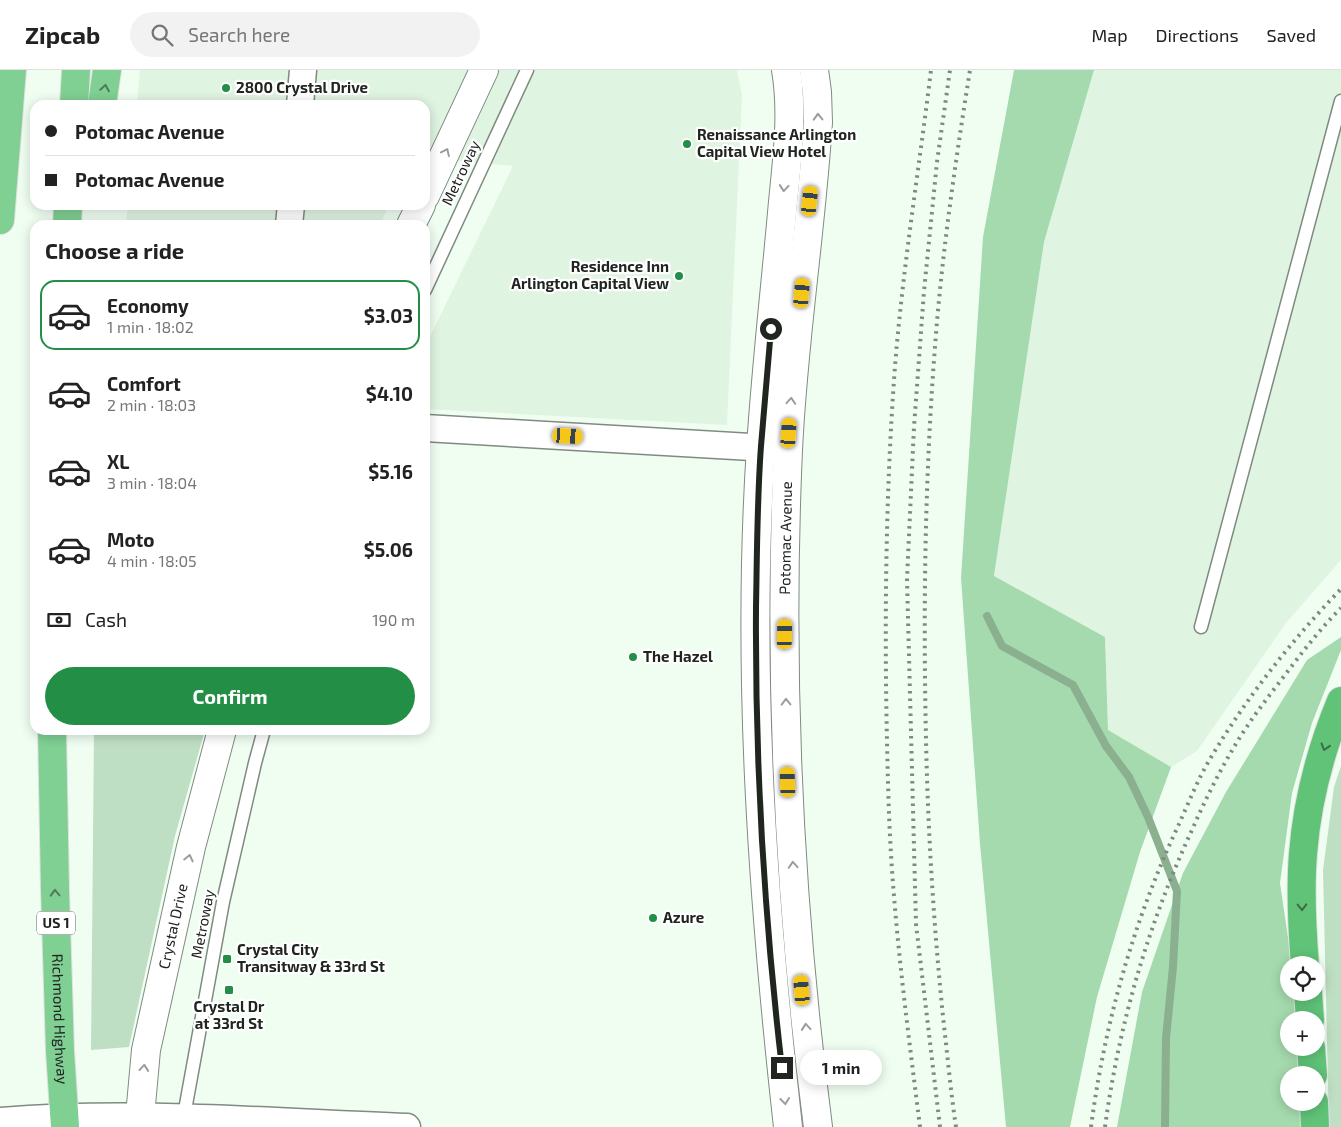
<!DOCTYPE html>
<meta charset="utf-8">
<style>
:root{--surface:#fff;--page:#f2f2f2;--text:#222;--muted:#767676;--line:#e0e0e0;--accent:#238e45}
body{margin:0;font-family:"Exo 2",sans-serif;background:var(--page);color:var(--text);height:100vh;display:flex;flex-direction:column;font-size:19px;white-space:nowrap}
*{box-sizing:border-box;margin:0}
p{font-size:16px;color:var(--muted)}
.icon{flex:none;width:28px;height:28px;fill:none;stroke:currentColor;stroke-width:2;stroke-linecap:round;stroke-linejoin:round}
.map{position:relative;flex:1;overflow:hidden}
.sheet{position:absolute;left:30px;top:150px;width:400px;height:515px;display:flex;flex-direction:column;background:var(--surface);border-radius:15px;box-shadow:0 2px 12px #0003}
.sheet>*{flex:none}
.top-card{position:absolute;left:30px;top:30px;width:400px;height:110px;border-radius:15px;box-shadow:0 2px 12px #0003;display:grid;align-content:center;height:110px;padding:0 15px;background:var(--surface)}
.controls{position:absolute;left:1280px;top:886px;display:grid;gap:10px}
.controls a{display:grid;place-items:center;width:45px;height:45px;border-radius:50%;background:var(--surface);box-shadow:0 2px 12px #0003;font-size:25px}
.end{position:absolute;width:22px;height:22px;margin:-11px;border:6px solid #202520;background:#fff;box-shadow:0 0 0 2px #fff}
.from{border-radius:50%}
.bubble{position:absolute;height:35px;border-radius:18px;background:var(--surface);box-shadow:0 2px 12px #0003;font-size:16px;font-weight:700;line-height:35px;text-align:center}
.car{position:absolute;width:15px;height:30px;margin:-15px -8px;border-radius:6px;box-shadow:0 0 4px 1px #0007;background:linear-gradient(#f5c518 24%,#345 0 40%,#f5c518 0 76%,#345 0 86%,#f5c518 0)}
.top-card b{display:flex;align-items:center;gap:18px;height:48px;font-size:19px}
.top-card b+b{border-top:1px solid var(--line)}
.top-card i{width:12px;height:12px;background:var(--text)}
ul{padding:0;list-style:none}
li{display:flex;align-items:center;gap:15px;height:70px;margin:0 10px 8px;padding:0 5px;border:2px solid transparent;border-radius:15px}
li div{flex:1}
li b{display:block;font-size:19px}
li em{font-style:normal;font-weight:700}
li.current{border-color:var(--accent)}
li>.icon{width:45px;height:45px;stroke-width:1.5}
h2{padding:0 15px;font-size:22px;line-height:60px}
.pay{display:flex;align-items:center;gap:12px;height:55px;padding:0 15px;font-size:19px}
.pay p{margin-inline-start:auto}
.primary-button{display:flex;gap:10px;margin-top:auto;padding:10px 15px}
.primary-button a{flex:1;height:58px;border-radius:30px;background:var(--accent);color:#fff;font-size:20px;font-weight:700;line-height:58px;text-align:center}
header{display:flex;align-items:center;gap:30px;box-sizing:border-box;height:70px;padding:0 25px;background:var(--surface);border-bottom:1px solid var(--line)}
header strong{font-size:24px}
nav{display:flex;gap:28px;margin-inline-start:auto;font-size:18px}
.search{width:350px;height:45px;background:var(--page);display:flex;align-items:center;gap:12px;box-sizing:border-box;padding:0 18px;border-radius:28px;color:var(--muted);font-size:19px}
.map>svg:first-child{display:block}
.built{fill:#e0f4e2}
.green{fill:#bfdfc4}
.forest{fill:#a5daae}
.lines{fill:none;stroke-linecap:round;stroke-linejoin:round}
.stream{stroke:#8ab090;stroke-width:8}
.service-casing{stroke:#7f8b81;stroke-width:15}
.minor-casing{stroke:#7f8b81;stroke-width:29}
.tertiary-casing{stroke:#7f8b81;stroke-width:30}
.trunk-casing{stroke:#e0e0e0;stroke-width:30}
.motorway-casing{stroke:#e0e0e0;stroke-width:30}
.service{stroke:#fff;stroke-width:12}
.minor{stroke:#fff;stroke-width:26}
.tertiary{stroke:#fff;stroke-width:28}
.trunk{stroke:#80cf93;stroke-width:28}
.motorway{stroke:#60c378;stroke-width:28}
.rail{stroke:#808981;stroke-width:4;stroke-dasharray:2.5 5;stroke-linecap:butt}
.oneway{stroke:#507a5a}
.oneway2{stroke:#9b9d9b}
.oneway3{stroke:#3d6c48}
.route{stroke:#202520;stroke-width:6}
.poi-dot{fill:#238e45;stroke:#fff;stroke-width:2}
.labels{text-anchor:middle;stroke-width:4.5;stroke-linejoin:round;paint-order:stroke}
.shield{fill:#fff;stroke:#636663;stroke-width:1}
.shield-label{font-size:14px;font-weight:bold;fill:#202520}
.poi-label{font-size:15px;font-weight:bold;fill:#202520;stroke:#fff;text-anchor:start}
.street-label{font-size:15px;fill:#202520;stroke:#fff}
</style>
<header>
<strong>Zipcab</strong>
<div class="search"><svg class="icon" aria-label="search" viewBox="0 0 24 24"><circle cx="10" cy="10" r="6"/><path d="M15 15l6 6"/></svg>Search here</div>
<nav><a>Map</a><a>Directions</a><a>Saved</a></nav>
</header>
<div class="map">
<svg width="1341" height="1057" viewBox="0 0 1341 1057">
<rect width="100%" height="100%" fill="#f0fef2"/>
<path class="built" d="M 140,0 L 737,0 L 742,25 L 727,355 L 425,339 L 425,277 L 513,96 L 425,88 L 425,35 L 137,35 Z
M 1094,0 L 1341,0 L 1341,490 L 1286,553 L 1197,681 L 1171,697 L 1108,661 L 1105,567 L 994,506 L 1044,172 Z
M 128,135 L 389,135 L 380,155 L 126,155 Z"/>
<path class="green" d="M 94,660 L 205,660 L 175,766 L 129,977 L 91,980 Z
M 1341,696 L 1341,1057 L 1329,1057 L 1323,800 L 1334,717 Z"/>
<path class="forest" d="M 1014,0 L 1094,0 L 1044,172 L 994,506 L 1105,567 L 1108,660 L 1171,697 L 1140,782 L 1097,927 L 1070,1057 L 1006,1057 L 980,774 L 961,508 L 983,167 Z
M 1341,567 L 1341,580 L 1312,653 L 1292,723 L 1280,813 L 1292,895 L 1289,895 L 1289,922 L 1295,923 L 1297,950 L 1289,950 L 1289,978 L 1298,978 L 1300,1005 L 1289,1005 L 1289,1032 L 1302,1033 L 1304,1057 L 1117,1057 L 1142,922 L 1183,803 L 1226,722 L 1307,590 Z"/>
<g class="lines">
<path class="stream" d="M 987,546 L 1002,576 L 1073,615 L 1106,676 L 1129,707 L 1148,747 L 1177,821 L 1173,897 L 1166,968 L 1165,1057"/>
<defs>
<path id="service" d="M 425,220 L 527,0
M 1201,557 L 1341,31
M 183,1051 L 223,832 L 255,693 L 264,660"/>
<path id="minor" d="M 300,35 L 303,0
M 289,155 L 291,135
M 425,358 L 784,379
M 0,1051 C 135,1040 271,1052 407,1057"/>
<g id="tertiary">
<path d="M 786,0 C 794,47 786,96 782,143 C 775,221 766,299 761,377 C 746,604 763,832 788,1057"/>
<path d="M 814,0 L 817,22 L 818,52 C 811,162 793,270 788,380 C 778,606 789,833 818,1057"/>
<path d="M 425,126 L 484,0"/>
<path d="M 411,155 L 421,135"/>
<path id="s1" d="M 139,1057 L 146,980 L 191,777 L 222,660"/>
</g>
<g id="trunk">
<path d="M 74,35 L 76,0"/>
<path d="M 102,35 L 107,0"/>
<path d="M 0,150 L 12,0"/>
<path d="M 67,155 L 68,135"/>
<path id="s2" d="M 52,660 L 55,820 L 60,981 L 65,1057"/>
</g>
<path id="motorway" d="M 1305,895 C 1302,858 1300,821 1303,784 C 1307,732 1321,679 1341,631
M 1308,922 L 1310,950
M 1311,978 L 1313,1005
M 1314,1032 L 1315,1057"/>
</defs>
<use href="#service" class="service-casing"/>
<use href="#minor" class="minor-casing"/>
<use href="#tertiary" class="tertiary-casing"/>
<use href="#trunk" class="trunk-casing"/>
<use href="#motorway" class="motorway-casing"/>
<use href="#service" class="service"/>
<use href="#minor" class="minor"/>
<use href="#tertiary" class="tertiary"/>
<use href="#trunk" class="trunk"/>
<use href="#motorway" class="motorway"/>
<path class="rail" d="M 920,1057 C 907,953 893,849 889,744 C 884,595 884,445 895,296 C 903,197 919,99 931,0
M 940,1057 L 916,854 L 907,509 L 914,357 L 924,221 L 937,92 L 950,0
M 956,1057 C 951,1024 948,990 944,956 C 934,861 928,765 926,669 C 923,534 925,399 936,264 C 943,176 956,88 970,0
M 1091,1057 C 1105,951 1134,850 1179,754 C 1189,732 1198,709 1210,689 C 1247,627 1291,571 1341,519
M 1105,1057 C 1119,954 1148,855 1192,760 C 1205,730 1220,700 1237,672 C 1251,649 1268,627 1285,605 C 1303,581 1321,558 1341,538"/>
</g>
<defs><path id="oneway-chevron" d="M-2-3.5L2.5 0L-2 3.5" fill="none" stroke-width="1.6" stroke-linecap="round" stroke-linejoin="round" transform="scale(1.25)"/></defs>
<g class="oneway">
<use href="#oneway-chevron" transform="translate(105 18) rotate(-81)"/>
<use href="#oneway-chevron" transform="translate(55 823) rotate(-92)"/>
</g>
<g class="oneway2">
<use href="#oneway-chevron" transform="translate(818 47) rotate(-91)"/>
<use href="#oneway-chevron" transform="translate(446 82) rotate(-65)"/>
<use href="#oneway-chevron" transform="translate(784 118) rotate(95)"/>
<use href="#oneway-chevron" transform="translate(791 331) rotate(-86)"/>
<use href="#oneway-chevron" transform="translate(786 632) rotate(-91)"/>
<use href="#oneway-chevron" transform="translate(189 788) rotate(-77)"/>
<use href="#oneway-chevron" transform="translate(793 795) rotate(-94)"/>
<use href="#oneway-chevron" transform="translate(806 957) rotate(-95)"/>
<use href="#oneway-chevron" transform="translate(144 998) rotate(-85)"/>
<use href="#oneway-chevron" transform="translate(785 1031) rotate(83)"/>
</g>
<g class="oneway3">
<use href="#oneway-chevron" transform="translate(1325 677) rotate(107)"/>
<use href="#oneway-chevron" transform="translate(1302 837) rotate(89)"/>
</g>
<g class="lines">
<path class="route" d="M 771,259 C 768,298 764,337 761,376 C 757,430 757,484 756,538 C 755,692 764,845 782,998"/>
</g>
<g class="poi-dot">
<circle cx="226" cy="18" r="5"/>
<circle cx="687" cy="74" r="5"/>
<circle cx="679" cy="206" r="5"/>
<circle cx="633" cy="587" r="5"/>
<circle cx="653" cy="848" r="5"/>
<rect x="222" y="884" width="10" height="10" rx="2.5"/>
<rect x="224" y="915" width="10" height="10" rx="2.5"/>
</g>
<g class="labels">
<rect class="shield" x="37" y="841.5" width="38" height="23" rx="4"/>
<g class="shield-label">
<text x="56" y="858">US 1</text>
</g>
<g class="poi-label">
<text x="236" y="23">2800 Crystal Drive</text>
<text x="697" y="70">Renaissance Arlington<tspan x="697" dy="17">Capital View Hotel</tspan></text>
<text x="669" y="202" text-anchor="end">Residence Inn<tspan x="669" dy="17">Arlington Capital View</tspan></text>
<text x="643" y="592">The Hazel</text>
<text x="663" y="853">Azure</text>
<text x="237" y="885">Crystal City<tspan x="237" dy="17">Transitway &amp; 33rd St</tspan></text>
<text x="229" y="942" text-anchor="middle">Crystal Dr<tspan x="229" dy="17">at 33rd St</tspan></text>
</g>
<g class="street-label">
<text transform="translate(461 103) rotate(-65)" y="5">Metroway</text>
<text transform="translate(786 468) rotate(-89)" y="5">Potomac Avenue</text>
<text transform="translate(203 854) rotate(-79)" y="5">Metroway</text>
<text dy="5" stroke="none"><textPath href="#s1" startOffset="204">Crystal Drive</textPath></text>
<text dy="5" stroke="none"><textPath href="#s2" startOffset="289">Richmond Highway</textPath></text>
</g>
</g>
</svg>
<div class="controls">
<a><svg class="icon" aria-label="locate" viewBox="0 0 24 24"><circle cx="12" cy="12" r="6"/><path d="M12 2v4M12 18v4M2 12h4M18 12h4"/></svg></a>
<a>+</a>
<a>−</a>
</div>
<i class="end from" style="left:771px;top:259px"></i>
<i class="end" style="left:782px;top:998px"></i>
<div class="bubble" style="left:800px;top:980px;width:82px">1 min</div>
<i class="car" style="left:810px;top:131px;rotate:6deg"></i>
<i class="car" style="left:802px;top:223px;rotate:5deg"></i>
<i class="car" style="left:789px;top:363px;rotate:4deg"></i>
<i class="car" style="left:568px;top:366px;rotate:93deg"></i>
<i class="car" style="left:785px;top:564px;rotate:1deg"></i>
<i class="car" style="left:788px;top:712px;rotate:358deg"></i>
<i class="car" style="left:802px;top:920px;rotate:355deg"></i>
<div class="top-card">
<b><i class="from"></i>Potomac Avenue</b>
<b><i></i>Potomac Avenue</b>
</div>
<section class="sheet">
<h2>Choose a ride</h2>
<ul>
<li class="current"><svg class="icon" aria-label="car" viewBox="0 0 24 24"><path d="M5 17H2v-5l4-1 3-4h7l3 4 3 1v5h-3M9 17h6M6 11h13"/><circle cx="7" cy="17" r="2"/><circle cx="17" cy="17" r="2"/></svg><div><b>Economy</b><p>1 min · 18:02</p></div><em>$3.03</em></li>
<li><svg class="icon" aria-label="car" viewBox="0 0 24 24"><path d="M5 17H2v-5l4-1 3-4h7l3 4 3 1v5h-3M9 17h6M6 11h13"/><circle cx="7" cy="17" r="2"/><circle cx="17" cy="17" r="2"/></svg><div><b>Comfort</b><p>2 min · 18:03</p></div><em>$4.10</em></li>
<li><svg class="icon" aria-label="car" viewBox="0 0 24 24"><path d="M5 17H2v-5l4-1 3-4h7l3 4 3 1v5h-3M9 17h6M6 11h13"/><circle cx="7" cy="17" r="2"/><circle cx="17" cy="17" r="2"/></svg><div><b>XL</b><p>3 min · 18:04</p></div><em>$5.16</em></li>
<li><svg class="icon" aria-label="car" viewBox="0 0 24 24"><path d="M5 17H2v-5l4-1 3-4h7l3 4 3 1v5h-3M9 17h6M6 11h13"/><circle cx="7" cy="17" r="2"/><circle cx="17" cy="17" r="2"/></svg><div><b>Moto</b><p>4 min · 18:05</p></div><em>$5.06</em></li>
</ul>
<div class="pay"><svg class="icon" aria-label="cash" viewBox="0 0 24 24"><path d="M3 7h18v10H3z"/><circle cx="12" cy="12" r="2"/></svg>Cash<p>190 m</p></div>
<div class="primary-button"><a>Confirm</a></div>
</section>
</div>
